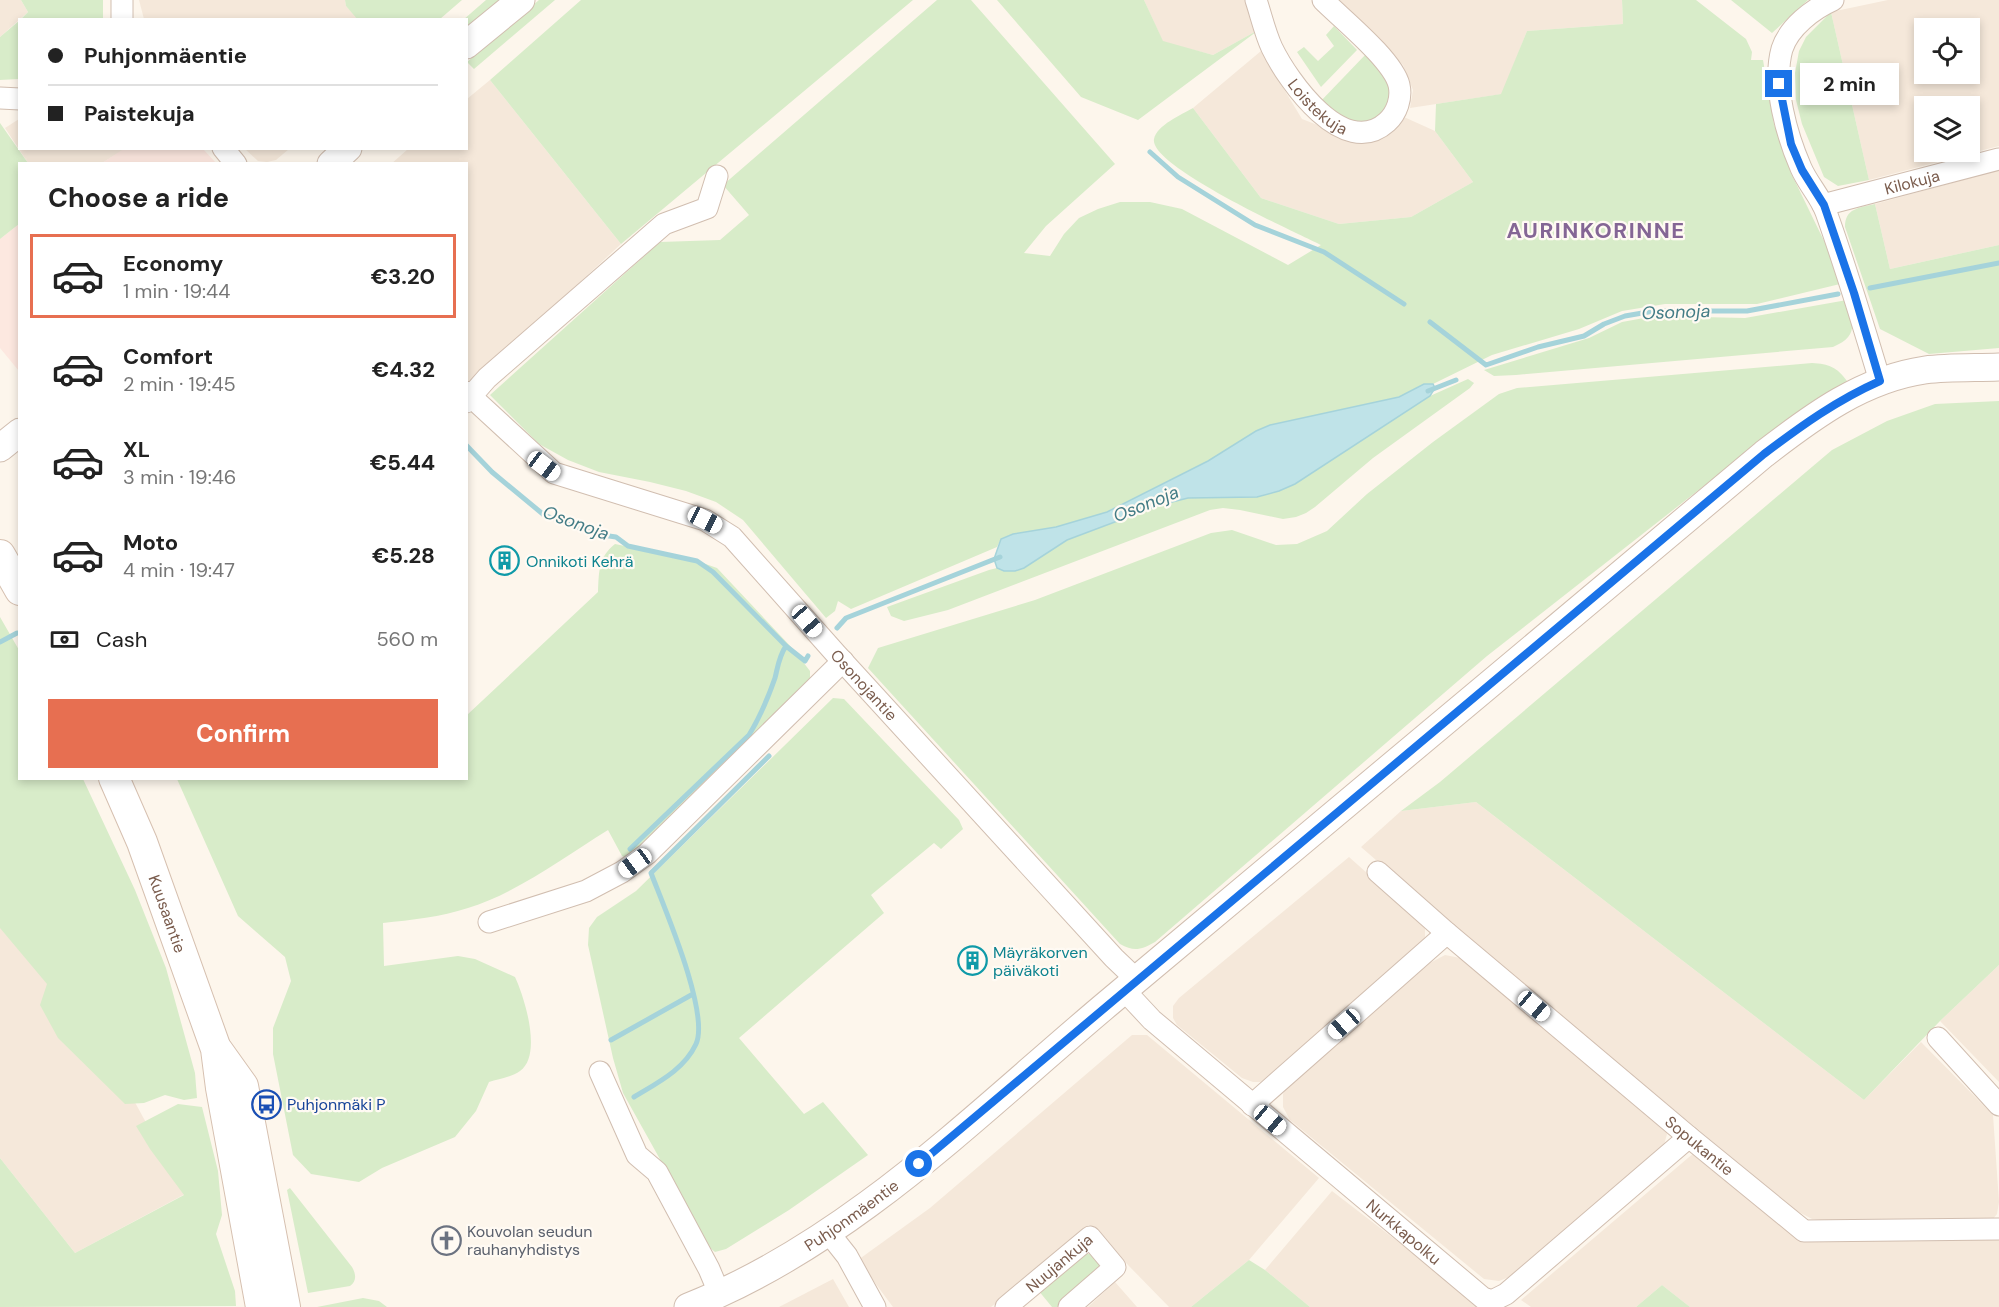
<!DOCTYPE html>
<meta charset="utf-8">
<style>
:root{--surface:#fff;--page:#f2f2f2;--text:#222;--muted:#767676;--line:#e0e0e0;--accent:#e76f51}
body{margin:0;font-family:"DM Sans",sans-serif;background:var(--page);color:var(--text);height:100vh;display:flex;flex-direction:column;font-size:22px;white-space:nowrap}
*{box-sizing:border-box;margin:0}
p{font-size:20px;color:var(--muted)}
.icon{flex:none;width:33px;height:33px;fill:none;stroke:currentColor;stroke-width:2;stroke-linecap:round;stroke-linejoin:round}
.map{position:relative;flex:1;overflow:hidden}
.sheet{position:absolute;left:18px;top:162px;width:450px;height:618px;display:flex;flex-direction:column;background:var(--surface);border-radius:0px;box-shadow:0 3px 9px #0003}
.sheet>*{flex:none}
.guide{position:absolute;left:18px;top:18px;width:450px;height:132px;border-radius:0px;box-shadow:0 3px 9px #0003;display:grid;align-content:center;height:132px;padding:0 30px;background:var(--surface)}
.buttons{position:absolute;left:1914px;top:18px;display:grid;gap:12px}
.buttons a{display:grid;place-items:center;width:66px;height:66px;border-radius:0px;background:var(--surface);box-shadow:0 3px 9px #0003;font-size:30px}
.end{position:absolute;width:27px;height:27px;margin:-14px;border:8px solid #1a73e8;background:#fff;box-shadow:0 0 0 3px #fff}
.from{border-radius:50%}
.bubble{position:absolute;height:42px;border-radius:0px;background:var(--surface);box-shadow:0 3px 9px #0003;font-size:20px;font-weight:700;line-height:42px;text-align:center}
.car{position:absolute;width:18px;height:36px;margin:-18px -9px;border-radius:8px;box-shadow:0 0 4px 2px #0007;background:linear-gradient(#fff 24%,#345 0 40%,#fff 0 76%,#345 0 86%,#fff 0)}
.guide b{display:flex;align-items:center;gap:21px;height:57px;font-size:22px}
.guide b+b{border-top:2px solid var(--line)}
.guide i{width:15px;height:15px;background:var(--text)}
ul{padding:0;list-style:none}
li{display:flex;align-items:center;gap:18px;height:84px;margin:0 12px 9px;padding:0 18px;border:3px solid transparent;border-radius:0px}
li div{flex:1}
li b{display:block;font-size:22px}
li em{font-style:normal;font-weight:700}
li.on{border-color:var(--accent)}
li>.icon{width:54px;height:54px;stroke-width:1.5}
h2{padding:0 30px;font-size:27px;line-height:72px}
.pay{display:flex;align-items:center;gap:15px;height:66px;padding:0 30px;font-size:22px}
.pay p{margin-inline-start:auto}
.button{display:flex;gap:12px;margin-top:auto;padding:12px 30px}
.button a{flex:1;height:69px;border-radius:0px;background:var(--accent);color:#fff;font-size:24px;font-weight:700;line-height:69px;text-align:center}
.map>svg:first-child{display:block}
.residential{fill:#f5e8da;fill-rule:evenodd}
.commercial{fill:#fde8e0}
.green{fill:#d8ecc9}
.water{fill:#bfe3e8;stroke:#a5d3da;stroke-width:1.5}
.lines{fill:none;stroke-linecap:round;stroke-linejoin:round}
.stream{stroke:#a5d3da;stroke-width:5}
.minor-casing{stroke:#d1beb0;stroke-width:23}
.tertiary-casing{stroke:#d1beb0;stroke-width:29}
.secondary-casing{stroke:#d6c0b0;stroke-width:32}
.minor{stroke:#fff;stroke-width:21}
.tertiary{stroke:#fff;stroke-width:27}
.secondary{stroke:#fff;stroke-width:30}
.route{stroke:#1a73e8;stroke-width:8}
.labels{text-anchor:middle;stroke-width:4.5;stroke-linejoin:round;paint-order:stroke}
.street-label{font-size:16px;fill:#7a5c4d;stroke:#fffaf3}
.culture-label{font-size:16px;fill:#0d838f;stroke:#fffaf3;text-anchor:start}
.transit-label{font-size:16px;fill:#164399;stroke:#fffaf3;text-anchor:start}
.worship-label{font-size:16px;fill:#5b616d;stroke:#fffaf3;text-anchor:start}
.water-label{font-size:18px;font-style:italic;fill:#437c86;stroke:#fffaf3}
.district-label{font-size:22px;font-weight:bold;letter-spacing:1.5px;fill:#846695;stroke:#fffaf3}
</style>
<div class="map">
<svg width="1999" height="1307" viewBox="0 0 1999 1307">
<rect width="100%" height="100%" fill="#fdf6ec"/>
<path class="residential" d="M 0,0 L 21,0 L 28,12 L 0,37 Z
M 139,0 L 345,0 L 346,6 L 358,19 L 144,19 Z
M 1144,0 L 1248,0 L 1260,29 L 1213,55 L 1163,42 Z
M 1337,0 L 1622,0 L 1623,24 L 1527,31 L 1502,94 L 1410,108 L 1413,90 L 1403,65 Z
M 1888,0 L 1999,0 L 1999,146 L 1869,180 L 1831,12 ZM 1924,28 L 1970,28 L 1970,74 L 1924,74 ZM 1924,106 L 1970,106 L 1970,152 L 1924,152 Z
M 1261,51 L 1302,119 L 1359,141 L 1404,117 L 1435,131 L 1473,182 L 1411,217 L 1339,224 L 1261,198 L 1193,108 Z
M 490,80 L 621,244 L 471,383 L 466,379 L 466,164 L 391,164 L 408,149 L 466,148 L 467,99 Z
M 19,119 L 20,148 L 125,149 L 102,163 L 28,163 L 5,128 Z
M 245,149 L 289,149 L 276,160 L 267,162 L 258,161 Z
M 1999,170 L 1999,245 L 1890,269 L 1875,204 Z
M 1476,802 L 1864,1100 L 1921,1042 L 1993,1115 L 1999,1202 L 1997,1214 L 1993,1219 L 1826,1221 L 1812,1219 L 1797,1211 L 1461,934 L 1361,847 L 1401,811 Z
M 0,855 L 185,1194 L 75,1253 L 0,1158 Z
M 1349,857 L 1421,921 L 1425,926 L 1425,940 L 1269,1077 L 1260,1082 L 1253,1082 L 1242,1078 L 1177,1025 L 1173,1018 L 1173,1006 L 1179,998 Z
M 1445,955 L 1460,958 L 1663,1124 L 1667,1134 L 1664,1145 L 1654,1154 L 1509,1277 L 1499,1281 L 1484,1279 L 1290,1120 L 1283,1107 L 1283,1094 L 1288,1085 L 1430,963 Z
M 1999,965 L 1999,1082 L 1940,1021 Z
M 1132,1035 L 1147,1035 L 1319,1178 L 1249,1260 L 1191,1307 L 1169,1307 L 1089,1225 L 991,1307 L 893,1307 L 858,1260 L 930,1208 Z
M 1695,1152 L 1804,1240 L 1999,1238 L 1999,1307 L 1690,1307 L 1662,1285 L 1636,1307 L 1531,1307 L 1521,1300 Z
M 1332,1191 L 1483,1307 L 1310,1307 L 1265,1270 Z
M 833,1279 L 849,1307 L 779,1307 Z
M 1115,1282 L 1137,1307 L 1088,1307 Z"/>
<path class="commercial" d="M 125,148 L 203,149 L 216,163 L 102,163 Z
M 19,224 L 19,371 L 0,348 L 0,239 Z"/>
<path class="green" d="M 21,0 L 103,0 L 103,19 L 20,20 L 28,12 Z
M 345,0 L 462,0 L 440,19 L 358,20 L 346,6 Z
M 486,0 L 502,0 L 467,31 L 466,20 L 463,20 Z
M 539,0 L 555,0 L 474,69 L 467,62 Z
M 581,0 L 913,0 L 621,244 L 490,80 Z
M 937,0 L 971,0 L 1115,164 L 1046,226 L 1024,253 L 1050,256 L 1064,234 L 1079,218 L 1098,209 L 1120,202 L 1150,202 L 1182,209 L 1288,265 L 1321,245 C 1297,233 1149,166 1154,139 C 1157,125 1181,115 1193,108 L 1261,198 L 1339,224 L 1411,217 L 1473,182 L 1435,131 L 1436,104 L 1501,94 L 1527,31 L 1623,24 L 1622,0 L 1696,0 L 1746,39 L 1752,52 L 1751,60 L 1763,60 L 1774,124 L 1791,173 L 1827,247 L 1840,284 L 1757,304 L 1665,304 L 1622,311 L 1579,329 L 1492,355 L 1433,384 L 1424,384 L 1399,397 L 1270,425 L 1256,431 L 1208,461 L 1107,512 L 1056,527 L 1013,534 L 1001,539 L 997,547 L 851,609 L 838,601 L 835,611 L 826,618 L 743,520 L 716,502 L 686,491 L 650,482 L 599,472 L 568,460 L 539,444 L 490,395 L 660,242 L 720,240 L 749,215 L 723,185 Z
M 997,0 L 1144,0 L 1163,41 L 1213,55 L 1260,29 L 1138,120 L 1081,97 Z
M 1731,0 L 1808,0 L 1772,33 Z
M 1831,12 L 1869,180 L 1838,186 L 1824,177 L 1802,124 L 1796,100 L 1795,73 L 1799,51 L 1806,37 Z
M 20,20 L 19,79 L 0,80 L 0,37 Z
M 1334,26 L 1357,50 L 1321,87 L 1297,52 L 1304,47 L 1318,61 L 1334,46 L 1326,35 Z
M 1367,53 C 1373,61 1385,70 1388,79 C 1399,103 1376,128 1351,123 C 1341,121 1328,109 1318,104 Z
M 0,123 L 28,163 L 20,164 L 19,224 L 0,239 Z
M 1875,204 L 1890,269 L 1999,245 L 1999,348 L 1929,354 L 1880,329 L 1845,227 C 1845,208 1859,208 1875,204 Z
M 1847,300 C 1853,324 1859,336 1833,347 L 1516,375 L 1494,376 L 1484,370 L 1589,338 L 1622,322 L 1655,316 L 1745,318 Z
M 1812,363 C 1829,364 1837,367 1847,381 L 1784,423 L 1487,656 L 1155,942 C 1141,950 1134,952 1120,944 L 868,668 L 878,648 L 1035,600 L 1211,533 L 1232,530 L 1276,545 L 1297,544 L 1327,531 L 1367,494 L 1433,442 L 1499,394 L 1517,388 Z
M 1468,379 L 1474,383 L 1470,388 L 1373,458 L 1315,507 L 1306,513 L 1296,517 L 1283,519 L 1240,510 L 1223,508 L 1210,510 L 948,610 L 904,621 L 891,616 L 887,607 L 989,570 L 997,568 L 1004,571 L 1015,571 L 1024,567 L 1067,540 L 1160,505 L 1188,498 L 1279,491 L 1295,484 L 1430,396 Z
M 1999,401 L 1999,965 L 1940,1021 L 1864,1100 L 1476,802 L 1401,811 L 1440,782 L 1832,450 L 1887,421 L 1935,404 Z
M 615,544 L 697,561 L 717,568 L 793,649 L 810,671 L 810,679 L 628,859 L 622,856 L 608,830 C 564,857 517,893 468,908 C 441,917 411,920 383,923 L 384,966 L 458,956 L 475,959 L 515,977 C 524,996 543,1055 520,1071 C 512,1077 498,1079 489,1082 L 476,1111 L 455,1137 L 382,1168 L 359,1182 L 311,1174 L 293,1155 L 273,1054 L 273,1028 L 291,981 L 285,957 L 238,916 L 177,779 L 466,778 L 467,715 L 598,592 C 599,573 598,557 615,544 Z
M 0,617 L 19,650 L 20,778 L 83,779 L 135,890 L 166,968 L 195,1073 L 197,1098 L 184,1100 L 165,1095 L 144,1103 L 125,1104 L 58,1038 L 40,1005 L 47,984 L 0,928 Z
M 833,698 L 844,699 L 959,820 L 963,829 L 941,849 L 934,843 L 871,895 L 884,913 L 739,1038 L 804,1114 L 823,1102 L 868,1155 L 789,1210 L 726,1249 L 715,1252 L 709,1247 L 623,1093 L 613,1058 L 588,945 L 589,928 L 597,917 L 636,891 Z
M 178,1104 L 202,1107 L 218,1171 L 222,1215 L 216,1234 L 235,1291 L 236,1306 L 0,1307 L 0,1158 L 75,1253 L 184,1195 L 150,1149 L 136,1126 Z
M 290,1188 L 352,1267 C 356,1274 357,1281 350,1286 L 308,1293 L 287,1190 Z
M 1087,1254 L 1092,1254 L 1100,1263 L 1096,1276 L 1058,1307 L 1052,1307 L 1038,1290 L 1079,1256 Z
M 1249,1260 L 1265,1270 L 1310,1307 L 1191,1307 Z
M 1662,1285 L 1690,1307 L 1636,1307 Z
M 363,1298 L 379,1301 L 387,1307 L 317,1307 Z"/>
<path class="water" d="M 1424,384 L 1433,384 L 1435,388 L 1430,396 L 1295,484 L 1279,491 L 1257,497 L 1188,498 L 1160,505 L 1067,540 L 1024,568 L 1015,571 L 1004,571 L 997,568 L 994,559 L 1001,539 L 1013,534 L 1056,527 L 1107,512 L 1208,461 L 1256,431 L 1270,425 L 1399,397 Z"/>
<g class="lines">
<path class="stream" d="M 1150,152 L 1178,177 L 1255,225 L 1324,252 L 1404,304
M 1870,288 L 1999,263
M 1430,322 L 1486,365 L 1538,347 L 1584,336 L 1604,324 L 1625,316 L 1654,311 L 1747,311 L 1838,294
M 1428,391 L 1456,380
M 466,445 L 492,472 L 544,515 L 595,534 L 616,537 L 628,546 L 697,561 L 713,572 L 786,646 L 805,661 L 808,656
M 837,628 L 846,618 L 1000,557
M 0,642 L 17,633
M 630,849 L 749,735 C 760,717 768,698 775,678 C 778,666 779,656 786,646
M 611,1040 L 693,994
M 634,1097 C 657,1083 684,1070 696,1044 C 710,1013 664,907 651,873 L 769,756"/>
<defs>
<g id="minor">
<path d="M 122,0 L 122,20"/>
<path id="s1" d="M 1256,0 C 1261,15 1265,33 1272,48 C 1288,81 1344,161 1387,122 C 1397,113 1402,98 1399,85 C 1393,60 1342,19 1323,0"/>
<path d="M 1833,0 C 1813,9 1789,27 1782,49 C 1772,85 1787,136 1801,168 C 1808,184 1820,196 1826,212 C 1846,268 1863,324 1880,381"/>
<path d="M 0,98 L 20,99"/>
<path d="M 223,148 L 236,164"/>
<path id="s2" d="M 1823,205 L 1999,159"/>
<path id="s3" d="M 466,392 L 554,473 L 705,520 L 732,537 L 836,654 L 1114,958 L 1137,980"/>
<path d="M 466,402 L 487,378 L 664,224 L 707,208 L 717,176"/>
<path d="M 1378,872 L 1447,933"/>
<path d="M 489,922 L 586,891 L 622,872 L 647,854 L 843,661"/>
<path id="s4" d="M 1124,990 L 1152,1020 L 1483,1298 L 1492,1301 L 1506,1294 L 1689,1137"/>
<path d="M 1938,1038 L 1999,1105"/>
<path d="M 600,1072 L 637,1155 L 657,1172 L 709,1269 L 720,1295"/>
<path id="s5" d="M 1252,1105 L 1447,933 L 1689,1137 L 1804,1231 L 1999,1229"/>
<path d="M 828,1232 L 847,1256 L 875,1307"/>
<path id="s6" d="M 1006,1307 L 1090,1237 L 1115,1267 L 1069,1307"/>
</g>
<g id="tertiary">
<path d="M 466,45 L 521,0"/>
<path d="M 331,164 L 348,148"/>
<path d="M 0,448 L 20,432"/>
<path id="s7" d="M 688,1307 C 851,1243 979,1111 1112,1000 C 1329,819 1547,636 1764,454 C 1813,416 1863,379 1925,370 C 1949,367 1975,368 1999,367"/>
</g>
<g id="secondary">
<path d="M 0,555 L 20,590"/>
<path id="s8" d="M 114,778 L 142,842 L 216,1049 L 221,1088 L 261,1307"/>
<path d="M 218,1051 L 243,1086 L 285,1307"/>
</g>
</defs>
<use href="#minor" class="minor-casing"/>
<use href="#tertiary" class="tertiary-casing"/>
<use href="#secondary" class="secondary-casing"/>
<use href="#minor" class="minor"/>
<use href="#tertiary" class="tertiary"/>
<use href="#secondary" class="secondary"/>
</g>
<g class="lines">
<path class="route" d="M 919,1164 L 1764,454 C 1801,426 1837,400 1880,381 L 1854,293 L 1824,205 L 1802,170 L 1791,144 L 1779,84"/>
</g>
<defs>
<symbol id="building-ring" viewBox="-11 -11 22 22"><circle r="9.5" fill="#fffaf3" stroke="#0f9aa8" stroke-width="1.5"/><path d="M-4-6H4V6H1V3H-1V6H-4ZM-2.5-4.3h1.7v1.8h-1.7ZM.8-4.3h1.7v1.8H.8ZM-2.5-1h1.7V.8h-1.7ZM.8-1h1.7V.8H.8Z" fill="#0f9aa8"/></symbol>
<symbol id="bus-ring" viewBox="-11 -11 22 22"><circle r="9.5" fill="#fffaf3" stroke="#1a4fb4" stroke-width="1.5"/><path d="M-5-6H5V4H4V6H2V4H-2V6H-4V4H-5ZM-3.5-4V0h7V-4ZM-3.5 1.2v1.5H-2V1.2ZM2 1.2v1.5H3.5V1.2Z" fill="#1a4fb4"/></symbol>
<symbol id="church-ring" viewBox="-11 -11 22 22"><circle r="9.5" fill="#fffaf3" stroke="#6b7280" stroke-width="1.5"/><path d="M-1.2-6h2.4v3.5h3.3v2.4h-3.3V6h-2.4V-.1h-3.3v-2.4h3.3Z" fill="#6b7280"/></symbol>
</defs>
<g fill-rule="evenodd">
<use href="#building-ring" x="488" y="544" width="33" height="33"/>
<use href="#building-ring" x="956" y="944" width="33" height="33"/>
<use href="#bus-ring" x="250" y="1088" width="33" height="33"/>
<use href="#church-ring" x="430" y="1224" width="33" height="33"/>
</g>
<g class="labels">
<g class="street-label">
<text dy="6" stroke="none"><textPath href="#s1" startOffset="126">Loistekuja</textPath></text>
<text dy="6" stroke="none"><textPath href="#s2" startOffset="92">Kilokuja</textPath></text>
<text dy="6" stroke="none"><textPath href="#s3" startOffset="508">Osonojantie</textPath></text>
<text dy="6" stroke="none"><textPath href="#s8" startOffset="146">Kuusaantie</textPath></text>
<text dy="6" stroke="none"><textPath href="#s5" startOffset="590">Sopukantie</textPath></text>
<text dy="6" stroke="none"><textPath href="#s7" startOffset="188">Puhjonmäentie</textPath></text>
<text dy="6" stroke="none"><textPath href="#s4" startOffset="370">Nurkkapolku</textPath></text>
<text dy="6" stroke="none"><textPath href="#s6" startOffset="69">Nuujankuja</textPath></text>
</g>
<g class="culture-label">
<text x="526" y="567">Onnikoti Kehrä</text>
<text x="993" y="958">Mäyräkorven<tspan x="993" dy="18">päiväkoti</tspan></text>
</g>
<g class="transit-label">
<text x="287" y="1110">Puhjonmäki P</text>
</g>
<g class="worship-label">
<text x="467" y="1237">Kouvolan seudun<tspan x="467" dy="18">rauhanyhdistys</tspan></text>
</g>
<g class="water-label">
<text transform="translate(1676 312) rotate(-2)" y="6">Osonoja</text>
<text transform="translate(1146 504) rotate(-22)" y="6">Osonoja</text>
<text transform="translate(576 523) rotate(20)" y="6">Osonoja</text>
</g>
<g class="district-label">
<text x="1596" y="238">AURINKORINNE</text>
</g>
</g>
</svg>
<div class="buttons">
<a><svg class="icon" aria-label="locate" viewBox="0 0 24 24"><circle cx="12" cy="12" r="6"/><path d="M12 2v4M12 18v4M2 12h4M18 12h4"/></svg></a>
<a><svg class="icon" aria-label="layers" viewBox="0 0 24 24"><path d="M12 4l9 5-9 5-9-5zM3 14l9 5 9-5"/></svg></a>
</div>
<i class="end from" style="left:919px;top:1164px"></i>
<i class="end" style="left:1779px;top:84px"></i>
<div class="bubble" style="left:1800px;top:63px;width:99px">2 min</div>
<i class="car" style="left:544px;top:466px;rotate:127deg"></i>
<i class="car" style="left:705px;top:520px;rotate:117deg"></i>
<i class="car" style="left:807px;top:621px;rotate:139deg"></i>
<i class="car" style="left:635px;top:863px;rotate:234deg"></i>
<i class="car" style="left:1534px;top:1006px;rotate:130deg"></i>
<i class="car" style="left:1344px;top:1024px;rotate:229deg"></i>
<i class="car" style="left:1270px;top:1120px;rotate:130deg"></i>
<div class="guide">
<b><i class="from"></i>Puhjonmäentie</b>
<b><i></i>Paistekuja</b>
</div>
<section class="sheet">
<h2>Choose a ride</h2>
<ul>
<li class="on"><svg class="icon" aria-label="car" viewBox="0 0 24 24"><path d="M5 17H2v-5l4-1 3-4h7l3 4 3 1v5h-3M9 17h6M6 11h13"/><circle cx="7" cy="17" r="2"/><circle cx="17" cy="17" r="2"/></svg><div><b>Economy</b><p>1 min · 19:44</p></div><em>€3.20</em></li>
<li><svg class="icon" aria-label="car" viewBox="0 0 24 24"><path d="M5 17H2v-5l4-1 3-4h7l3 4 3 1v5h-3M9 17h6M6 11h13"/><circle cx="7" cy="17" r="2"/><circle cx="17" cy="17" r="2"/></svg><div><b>Comfort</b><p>2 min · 19:45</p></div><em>€4.32</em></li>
<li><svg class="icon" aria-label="car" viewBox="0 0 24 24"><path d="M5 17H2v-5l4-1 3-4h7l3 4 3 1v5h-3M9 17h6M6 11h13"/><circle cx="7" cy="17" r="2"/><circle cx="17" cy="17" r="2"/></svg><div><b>XL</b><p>3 min · 19:46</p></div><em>€5.44</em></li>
<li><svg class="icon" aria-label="car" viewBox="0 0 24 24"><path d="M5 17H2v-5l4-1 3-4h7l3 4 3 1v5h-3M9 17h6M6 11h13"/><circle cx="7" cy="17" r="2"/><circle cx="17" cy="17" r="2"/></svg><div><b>Moto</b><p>4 min · 19:47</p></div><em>€5.28</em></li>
</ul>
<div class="pay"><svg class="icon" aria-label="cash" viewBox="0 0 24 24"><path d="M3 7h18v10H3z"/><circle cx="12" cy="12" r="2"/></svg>Cash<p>560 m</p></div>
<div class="button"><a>Confirm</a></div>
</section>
</div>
